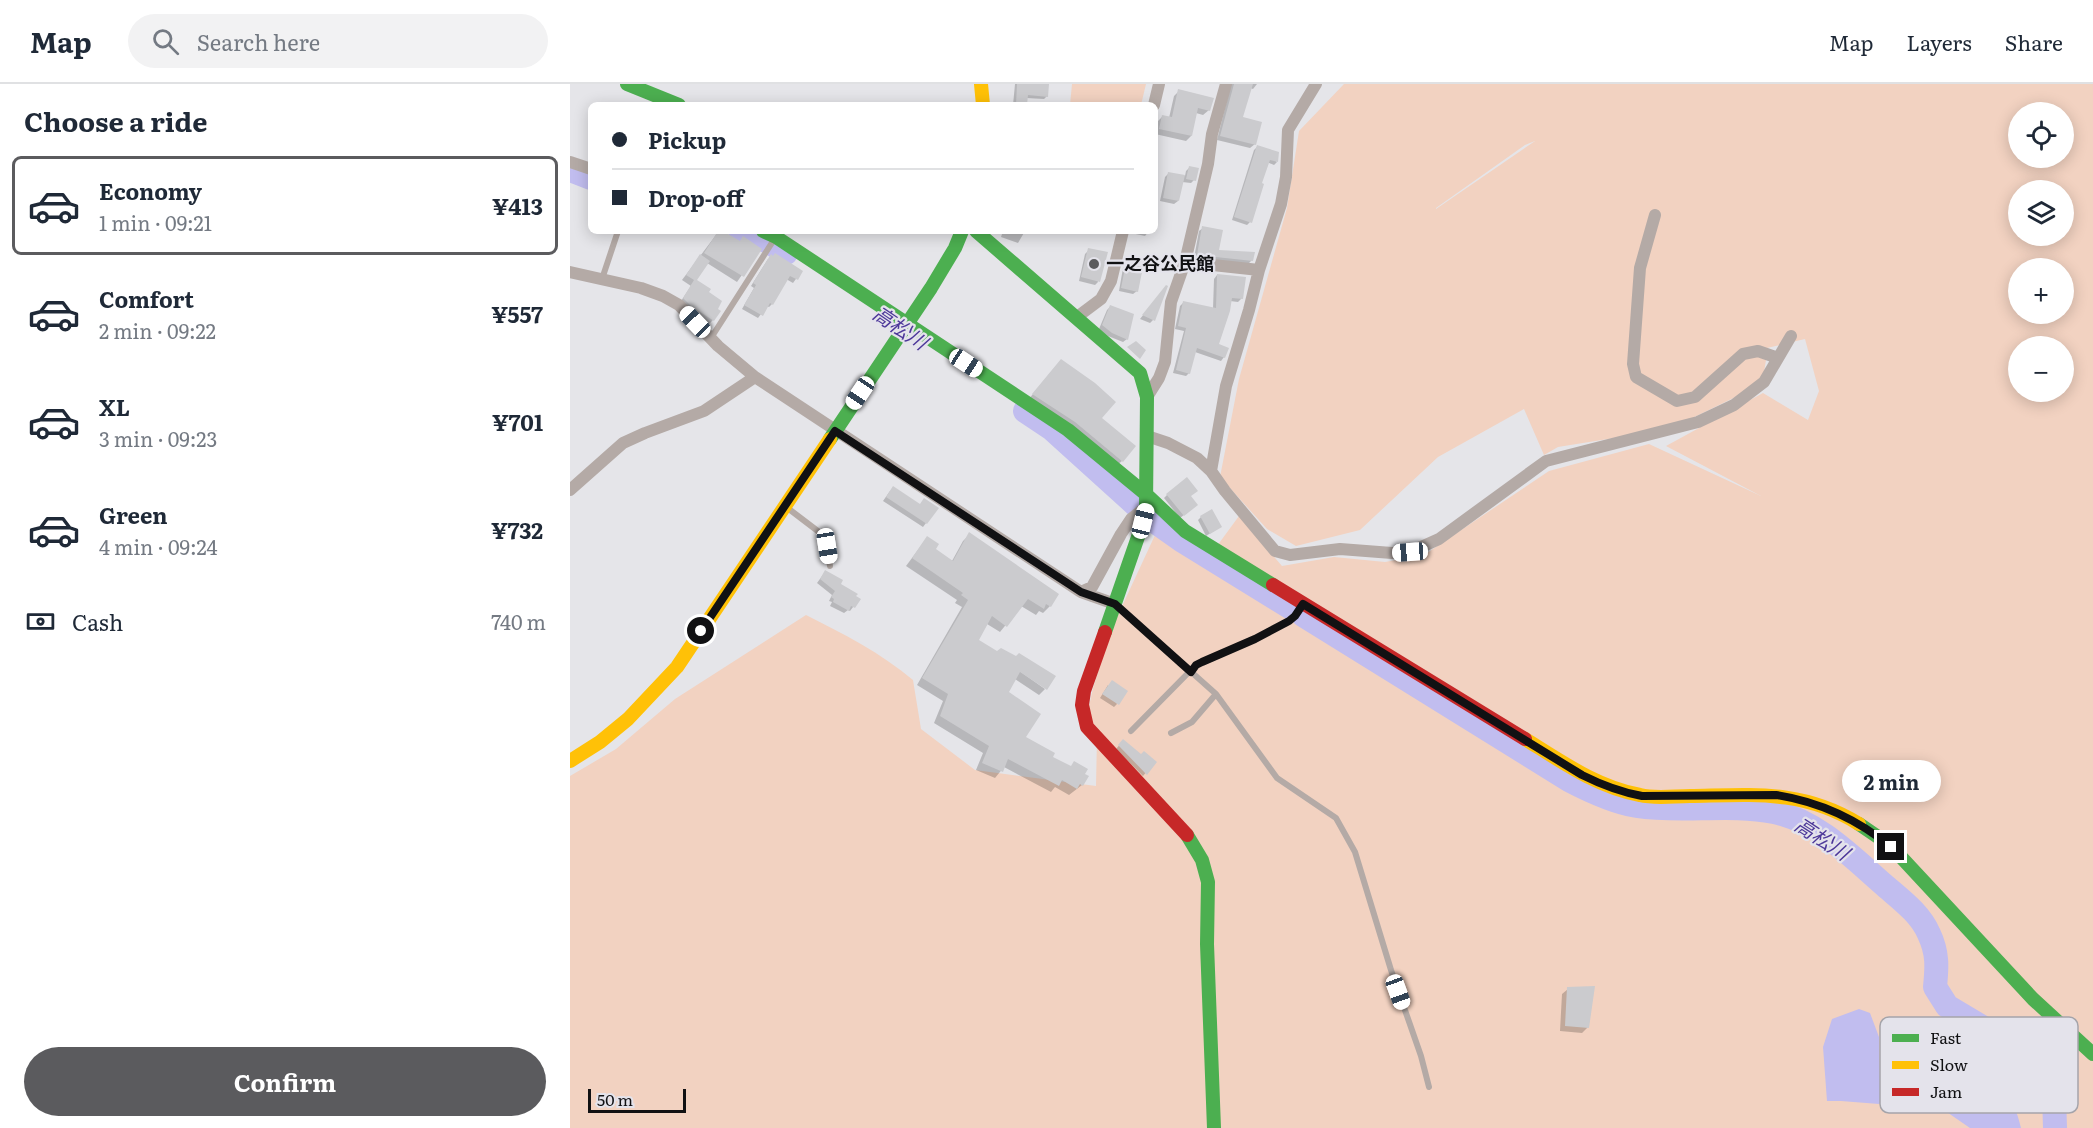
<!DOCTYPE html>
<meta charset="utf-8">
<style>
:root{--surface:#fff;--page:#f2f2f3;--text:#1f2937;--muted:#747a83;--line:#e0e1e3;--accent:#5b5b5e}
body{margin:0;font-family:Literata,"Noto Sans JP",serif;background:var(--page);color:var(--text);height:100vh;display:flex;flex-direction:column;font-size:22px;white-space:nowrap}
*{box-sizing:border-box;margin:0}
p{font-size:20px;color:var(--muted)}
.icon{flex:none;width:33px;height:33px;fill:none;stroke:currentColor;stroke-width:2;stroke-linecap:round;stroke-linejoin:round}
.map{position:relative;flex:1;overflow:hidden}
.drawer{display:flex;flex-direction:column;background:var(--surface);width:570px}
.drawer>*{flex:none}
.top-card{position:absolute;left:18px;top:18px;width:570px;height:132px;border-radius:9px;box-shadow:0 3px 15px #0003;display:grid;align-content:center;height:132px;padding:0 24px;background:var(--surface)}
.controls{position:absolute;left:1438px;top:18px;display:grid;gap:12px}
.controls a{display:grid;place-items:center;width:66px;height:66px;border-radius:50%;background:var(--surface);box-shadow:0 3px 15px #0003;font-size:30px}
.scale{position:absolute;left:18px;bottom:15px;width:98px;box-sizing:border-box;padding-left:6px;border:3px solid #111113;border-top:0;font-size:16px;line-height:21px;white-space:nowrap;color:#111113;-webkit-text-stroke:4px #e4e3eb;paint-order:stroke}
.end{position:absolute;width:27px;height:27px;margin:-14px;border:8px solid #111113;background:#fff;box-shadow:0 0 0 3px #fff}
.from{border-radius:50%}
.bubble{position:absolute;height:42px;border-radius:21px;background:var(--surface);box-shadow:0 3px 15px #0003;font-size:20px;font-weight:700;line-height:42px;text-align:center}
.car{position:absolute;width:18px;height:36px;margin:-18px -9px;border-radius:8px;box-shadow:0 0 4px 2px #0007;background:linear-gradient(#fff 24%,#345 0 40%,#fff 0 76%,#345 0 86%,#fff 0)}
.top-card b{display:flex;align-items:center;gap:21px;height:57px;font-size:22px}
.top-card b+b{border-top:2px solid var(--line)}
.top-card i{width:15px;height:15px;background:var(--text)}
ul{padding:0;list-style:none}
li{display:flex;align-items:center;gap:18px;height:99px;margin:0 12px 9px;padding:0 12px;border:3px solid transparent;border-radius:9px}
li div{flex:1}
li b{display:block;font-size:22px}
li em{font-style:normal;font-weight:700}
li.current{border-color:var(--accent)}
li>.icon{width:54px;height:54px;stroke-width:1.5}
h2{padding:0 24px;font-size:27px;line-height:72px}
.pay{display:flex;align-items:center;gap:15px;height:66px;padding:0 24px;font-size:22px}
.pay p{margin-inline-start:auto}
.primary-button{display:flex;gap:12px;margin-top:auto;padding:12px 24px}
.primary-button a{flex:1;height:69px;border-radius:36px;background:var(--accent);color:#fff;font-size:24px;font-weight:700;line-height:69px;text-align:center}
header{display:flex;align-items:center;gap:36px;box-sizing:border-box;height:84px;padding:0 30px;background:var(--surface);border-bottom:2px solid var(--line)}
header strong{font-size:28px}
nav{display:flex;gap:33px;margin-inline-start:auto;font-size:21px}
.search{width:420px;height:54px;background:var(--page);display:flex;align-items:center;gap:15px;box-sizing:border-box;padding:0 21px;border-radius:33px;color:var(--muted);font-size:22px}
main{display:flex;flex:1;min-height:0}
.map>svg:first-child{display:block}
.green{fill:#f2d2c1;fill-rule:evenodd}
.water{fill:#c1bdef}
.shadow{fill:#0003}
.lines{fill:none;stroke-linecap:round;stroke-linejoin:round}
.river{stroke:#c1bdef;stroke-width:24}
.building{fill:#cbcbce}
.lane{stroke:#b4aaa6;stroke-width:6}
.street{stroke:#b4aaa6;stroke-width:12}
.fast{stroke:#4caf50;stroke-width:14}
.slow{stroke:#ffc107;stroke-width:14}
.jam{stroke:#c62828;stroke-width:14}
.route{stroke:#111113;stroke-width:8}
.poi-dot{fill:#5b5b5e;stroke:#e4e3eb;stroke-width:2}
.labels{text-anchor:middle;stroke-width:4.5;stroke-linejoin:round;paint-order:stroke}
.poi-label{font-size:18px;font-weight:bold;fill:#111113;stroke:#e4e3eb;text-anchor:start}
.water-label{font-size:20px;font-style:italic;fill:#4d389a;stroke:#e4e3eb}
.key{fill:#e4e3eb;stroke:#a5a4aa;stroke-width:1.5}
.key-label{font-size:16px;fill:#111113}
</style>
<header>
<strong>Map</strong>
<div class="search"><svg class="icon" aria-label="search" viewBox="0 0 24 24"><circle cx="10" cy="10" r="6"/><path d="M15 15l6 6"/></svg>Search here</div>
<nav><a>Map</a><a>Layers</a><a>Share</a></nav>
</header>
<main>
<section class="drawer">
<h2>Choose a ride</h2>
<ul>
<li class="current"><svg class="icon" aria-label="car" viewBox="0 0 24 24"><path d="M5 17H2v-5l4-1 3-4h7l3 4 3 1v5h-3M9 17h6M6 11h13"/><circle cx="7" cy="17" r="2"/><circle cx="17" cy="17" r="2"/></svg><div><b>Economy</b><p>1 min · 09:21</p></div><em>¥413</em></li>
<li><svg class="icon" aria-label="car" viewBox="0 0 24 24"><path d="M5 17H2v-5l4-1 3-4h7l3 4 3 1v5h-3M9 17h6M6 11h13"/><circle cx="7" cy="17" r="2"/><circle cx="17" cy="17" r="2"/></svg><div><b>Comfort</b><p>2 min · 09:22</p></div><em>¥557</em></li>
<li><svg class="icon" aria-label="car" viewBox="0 0 24 24"><path d="M5 17H2v-5l4-1 3-4h7l3 4 3 1v5h-3M9 17h6M6 11h13"/><circle cx="7" cy="17" r="2"/><circle cx="17" cy="17" r="2"/></svg><div><b>XL</b><p>3 min · 09:23</p></div><em>¥701</em></li>
<li><svg class="icon" aria-label="car" viewBox="0 0 24 24"><path d="M5 17H2v-5l4-1 3-4h7l3 4 3 1v5h-3M9 17h6M6 11h13"/><circle cx="7" cy="17" r="2"/><circle cx="17" cy="17" r="2"/></svg><div><b>Green</b><p>4 min · 09:24</p></div><em>¥732</em></li>
</ul>
<div class="pay"><svg class="icon" aria-label="cash" viewBox="0 0 24 24"><path d="M3 7h18v10H3z"/><circle cx="12" cy="12" r="2"/></svg>Cash<p>740 m</p></div>
<div class="primary-button"><a>Confirm</a></div>
</section>
<div class="map">
<svg width="1523" height="1044" viewBox="0 0 1523 1044">
<rect width="100%" height="100%" fill="#e5e5e9"/>
<path class="green" d="M 502,0 L 576,0 L 571,21 L 500,21 Z
M 774,0 L 1523,0 L 1523,1044 L 0,1044 L 0,692 L 46,665 L 105,615 L 236,531 C 274,550 311,569 343,596 L 351,645 L 405,686 L 526,702 L 527,653 L 518,627 L 523,604 L 541,546 L 586,449 L 682,512 L 778,546 L 647,462 L 669,432 L 712,482 L 764,473 L 815,478 L 854,471 L 979,387 L 1079,360 L 1191,412 L 1096,362 L 1193,309 L 1238,336 L 1249,307 L 1235,255 L 1184,267 L 1196,276 L 1192,300 L 1100,345 L 988,363 L 974,371 L 954,325 L 868,373 L 790,446 L 726,462 L 697,445 L 650,393 L 669,295 L 717,124 L 729,47 ZM 1449,28 L 1494,28 L 1494,74 L 1449,74 ZM 965,57 L 866,125 L 866,124 L 955,61 ZM 1449,106 L 1494,106 L 1494,152 L 1449,152 ZM 1449,184 L 1494,184 L 1494,230 L 1449,230 ZM 1449,262 L 1494,262 L 1494,308 L 1449,308 Z"/>
<path class="water" d="M 1289,925 L 1300,929 L 1309,953 L 1310,997 L 1315,1013 L 1309,1020 L 1271,1017 L 1257,1017 L 1253,963 L 1262,935 Z
M 1395,990 C 1428,1003 1443,1007 1451,1044 L 1400,1044 L 1371,1024 L 1366,1007 L 1377,994 Z"/>
<path class="shadow" d="M 445,0 L 478,0 L 477,12 L 474,15 L 456,14 L 456,21 L 443,21 Z
M 661,0 L 687,0 L 683,5 L 680,4 L 671,34 L 685,60 L 680,64 L 647,56 Z
M 609,7 L 639,26 L 633,31 L 626,29 L 621,52 L 616,57 L 585,50 L 587,38 L 592,33 L 599,34 L 604,12 Z
M 687,63 L 707,78 L 704,81 L 697,78 L 680,138 L 677,141 L 662,136 L 684,66 Z
M 619,84 L 624,96 L 621,99 L 612,98 L 608,117 L 604,120 L 590,117 L 595,93 L 599,89 L 615,92 L 616,87 Z
M 633,144 L 647,167 L 682,176 L 678,180 L 624,174 L 629,147 Z
M 149,147 L 169,158 L 190,165 L 167,198 L 137,179 L 125,196 L 137,209 L 143,236 L 138,241 L 109,220 L 121,202 L 112,196 Z
M 433,147 L 455,147 L 448,159 L 431,153 Z
M 561,147 L 579,147 L 575,152 L 561,149 Z
M 519,166 L 528,198 L 525,201 L 509,197 L 515,170 Z
M 198,175 L 231,188 L 223,199 L 216,195 L 202,220 L 199,223 L 197,222 L 188,234 L 172,225 L 184,204 L 181,202 Z
M 557,181 L 567,207 L 563,210 L 549,207 L 553,184 Z
M 647,191 L 672,214 L 668,218 L 660,217 L 647,261 L 654,273 L 651,277 L 625,268 L 619,289 L 616,292 L 603,289 L 614,247 L 605,245 L 610,222 L 613,219 L 643,225 L 644,195 Z
M 593,206 L 583,236 L 580,239 L 570,235 Z
M 541,222 L 557,255 L 553,258 L 538,252 L 529,245 L 537,226 Z
M 486,282 L 530,334 L 552,377 L 546,382 L 458,316 Z
M 320,407 L 356,439 L 353,443 L 313,417 Z
M 597,411 L 620,412 L 623,424 L 610,434 L 594,414 Z
M 631,433 L 650,443 L 636,452 L 628,436 Z
M 400,450 L 480,522 L 473,529 L 469,527 L 466,531 L 451,522 L 430,548 L 417,540 L 407,557 L 475,605 L 469,611 L 445,595 L 437,609 L 454,654 L 481,673 L 512,701 L 499,711 L 485,703 L 481,708 L 434,683 L 425,694 L 406,686 L 413,669 L 364,639 L 373,617 L 347,601 L 392,523 L 385,519 L 387,516 L 336,482 L 357,454 L 364,465 L 382,477 L 393,457 Z
M 255,488 L 268,501 L 289,515 L 280,527 L 278,526 L 274,529 L 260,522 L 262,518 L 259,517 L 262,511 L 247,499 Z
M 538,601 L 547,620 L 544,623 L 530,614 Z
M 553,657 L 571,672 L 585,678 L 573,692 L 546,665 Z
M 998,905 L 1018,943 L 1012,949 L 990,947 L 992,910 Z"/>
<g class="lines">
<path class="river" d="M 0,86 L 21,94
M 170,147 L 199,158 L 216,169
M 455,327 L 482,345 L 567,422
M 584,437 L 611,456 L 723,525
M 733,531 L 999,696 C 1020,707 1043,718 1067,722 C 1112,729 1159,719 1204,728 C 1247,737 1281,772 1313,800 C 1330,815 1350,829 1359,850 C 1368,869 1367,883 1365,903 L 1377,922 L 1459,971 L 1472,986 L 1484,1010 L 1485,1044"/>
</g>
<path class="building" d="M 447,0 L 479,0 L 478,13 L 458,11 L 457,21 L 446,21 Z
M 664,0 L 683,0 L 673,33 L 692,38 L 686,61 L 650,52 Z
M 608,5 L 644,14 L 640,27 L 628,24 L 622,52 L 589,45 L 592,31 L 602,33 Z
M 687,61 L 709,68 L 708,78 L 700,76 L 692,99 L 694,100 L 682,139 L 664,133 Z
M 619,82 L 629,84 L 626,97 L 616,95 Z
M 598,88 L 615,91 L 609,117 L 593,114 Z
M 632,142 L 653,146 L 649,166 L 685,168 L 683,177 L 627,171 Z
M 148,147 L 153,147 L 170,157 L 173,152 L 192,165 L 174,193 L 134,169 Z
M 518,164 L 538,168 L 530,198 L 511,193 Z
M 205,169 L 233,187 L 228,196 L 220,192 L 203,221 L 200,219 L 193,232 L 174,221 L 186,201 L 183,199 L 201,170 L 203,172 Z
M 130,170 L 140,177 L 127,196 L 141,205 L 139,208 L 152,217 L 148,225 L 151,227 L 144,237 L 121,222 L 113,214 L 124,196 L 116,191 Z
M 556,179 L 573,183 L 568,208 L 551,204 Z
M 647,190 L 676,193 L 673,215 L 662,214 L 660,227 L 649,260 L 659,264 L 655,274 L 627,264 L 620,290 L 606,286 L 616,244 L 608,242 L 613,217 L 646,224 Z
M 596,201 L 598,202 L 585,237 L 572,231 Z
M 540,221 L 564,230 L 558,256 L 542,249 L 532,241 Z
M 566,257 L 576,266 L 570,275 L 557,263 Z
M 491,275 L 525,299 L 546,318 L 532,334 L 566,362 L 553,378 L 505,338 L 462,310 Z
M 617,393 L 628,407 L 621,412 L 628,421 L 614,432 L 596,410 Z
M 323,402 L 350,420 L 354,414 L 369,424 L 357,440 L 316,413 Z
M 642,425 L 652,443 L 640,450 L 630,432 Z
M 399,448 L 489,510 L 481,523 L 476,520 L 474,525 L 458,515 L 437,543 L 422,532 L 409,556 L 427,567 L 431,564 L 446,572 L 449,569 L 486,592 L 477,606 L 450,588 L 439,608 L 471,630 L 456,653 L 485,669 L 483,673 L 501,682 L 504,677 L 518,685 L 515,690 L 519,692 L 513,702 L 510,700 L 507,705 L 492,696 L 489,702 L 438,675 L 433,688 L 412,679 L 419,662 L 370,632 L 378,610 L 352,594 L 398,516 L 391,511 L 393,509 L 342,474 L 357,452 L 369,460 L 366,465 L 383,477 Z
M 255,486 L 273,496 L 271,500 L 288,510 L 286,512 L 291,515 L 285,524 L 281,522 L 279,527 L 263,518 L 264,515 L 261,513 L 265,507 L 250,495 Z
M 542,596 L 558,607 L 549,621 L 532,610 Z
M 553,655 L 571,670 L 574,667 L 587,678 L 577,691 L 548,661 Z
M 1025,902 L 1019,944 L 995,942 L 997,903 Z"/>
<g class="lines">
<path class="lane" d="M 32,195 L 48,147
M 141,254 L 205,154
M 215,422 L 253,451 L 257,462 L 260,482
M 545,520 L 646,610 L 707,694 L 766,734 L 785,768 L 821,886 L 851,972 L 859,1003
M 561,647 L 626,581 L 685,555 L 719,537 L 725,532 L 733,520
M 601,649 L 622,638 L 646,610"/>
<path class="street" d="M 584,21 L 589,0
M 0,78 L 21,85
M 1085,131 L 1070,184 L 1063,280 L 1066,293 L 1107,317 L 1125,313 L 1173,270 L 1188,267 L 1208,274
M 615,178 L 689,186 L 711,120 L 716,93 L 718,46 L 746,0
M 0,188 L 71,204 L 93,212 L 109,221 L 148,262 L 185,293 L 511,508 L 545,520
M 507,233 L 531,215 L 541,197 L 553,147
M 577,313 L 589,294 L 595,278 L 601,218 L 615,178 L 638,80 L 642,50 L 656,0
M 577,352 L 598,359 L 627,374 L 641,387 L 655,407 L 705,467 L 720,471 L 770,465 L 822,469 L 840,468 L 869,455 L 976,377 L 1128,338 L 1164,321 L 1194,298 L 1221,252
M 641,387 L 656,302 L 679,226 L 689,186
M 0,406 L 53,359 L 75,349 L 134,327 L 185,293
M 511,508 L 522,503 L 551,450 L 561,435 L 576,423"/>
<path class="fast" d="M 57,0 L 109,21
M 193,147 L 206,153 L 498,346 L 577,411 L 615,447 L 703,501
M 406,147 L 570,289 L 577,313 L 576,423 L 569,450 L 535,548
M 260,355 L 361,204 L 385,164 L 392,147
M 1289,740 L 1311,755 L 1331,773 L 1463,915 L 1523,970
M 617,751 L 632,776 L 638,798 L 637,860 L 644,1044"/>
<path class="slow" d="M 411,0 L 413,21
M 955,655 C 992,678 1027,703 1070,711 C 1085,715 1104,712 1120,712 C 1182,711 1233,705 1289,740
M 0,677 L 30,658 L 58,635 L 107,583 L 260,355"/>
<path class="jam" d="M 703,501 L 955,655
M 535,548 L 514,607 L 512,621 L 517,643 L 617,751"/>
</g>
<g class="lines">
<path class="route" d="M 131,547 L 265,347 L 511,508 L 545,520 L 621,588 L 626,581 L 632,578 L 685,555 L 719,537 L 725,532 L 733,520 L 1012,691 C 1032,701 1050,708 1072,712 L 1206,711 C 1251,718 1287,735 1321,763"/>
</g>
<circle class="poi-dot" cx="524" cy="180" r="6"/>
<g class="labels">
<g class="poi-label">
<text x="536" y="186">一之谷公民館</text>
</g>
<g class="water-label">
<text transform="translate(330 244) rotate(34)" y="7">高松川</text>
<text transform="translate(1252 755) rotate(33)" y="7">高松川</text>
</g>
</g>
<rect x="1310" y="933" width="198" height="96" rx="9" class="key"/>
<rect x="1322" y="950" width="27" height="8" fill="#4caf50"/>
<rect x="1322" y="977" width="27" height="8" fill="#ffc107"/>
<rect x="1322" y="1004" width="27" height="8" fill="#c62828"/>
<g class="key-label">
<text x="1360" y="960">Fast</text>
<text x="1360" y="987">Slow</text>
<text x="1360" y="1014">Jam</text>
</g>
</svg>
<div class="controls">
<a><svg class="icon" aria-label="locate" viewBox="0 0 24 24"><circle cx="12" cy="12" r="6"/><path d="M12 2v4M12 18v4M2 12h4M18 12h4"/></svg></a>
<a><svg class="icon" aria-label="layers" viewBox="0 0 24 24"><path d="M12 4l9 5-9 5-9-5zM3 14l9 5 9-5"/></svg></a>
<a>+</a>
<a>−</a>
</div>
<div class="scale">50 m</div>
<i class="end from" style="left:131px;top:547px"></i>
<i class="end" style="left:1321px;top:763px"></i>
<div class="bubble" style="left:1272px;top:676px;width:99px">2 min</div>
<i class="car" style="left:125px;top:238px;rotate:316deg"></i>
<i class="car" style="left:396px;top:279px;rotate:123deg"></i>
<i class="car" style="left:290px;top:309px;rotate:214deg"></i>
<i class="car" style="left:573px;top:437px;rotate:14deg"></i>
<i class="car" style="left:257px;top:462px;rotate:171deg"></i>
<i class="car" style="left:840px;top:468px;rotate:266deg"></i>
<i class="car" style="left:828px;top:908px;rotate:160deg"></i>
<div class="top-card">
<b><i class="from"></i>Pickup</b>
<b><i></i>Drop-off</b>
</div>
</div>
</main>
